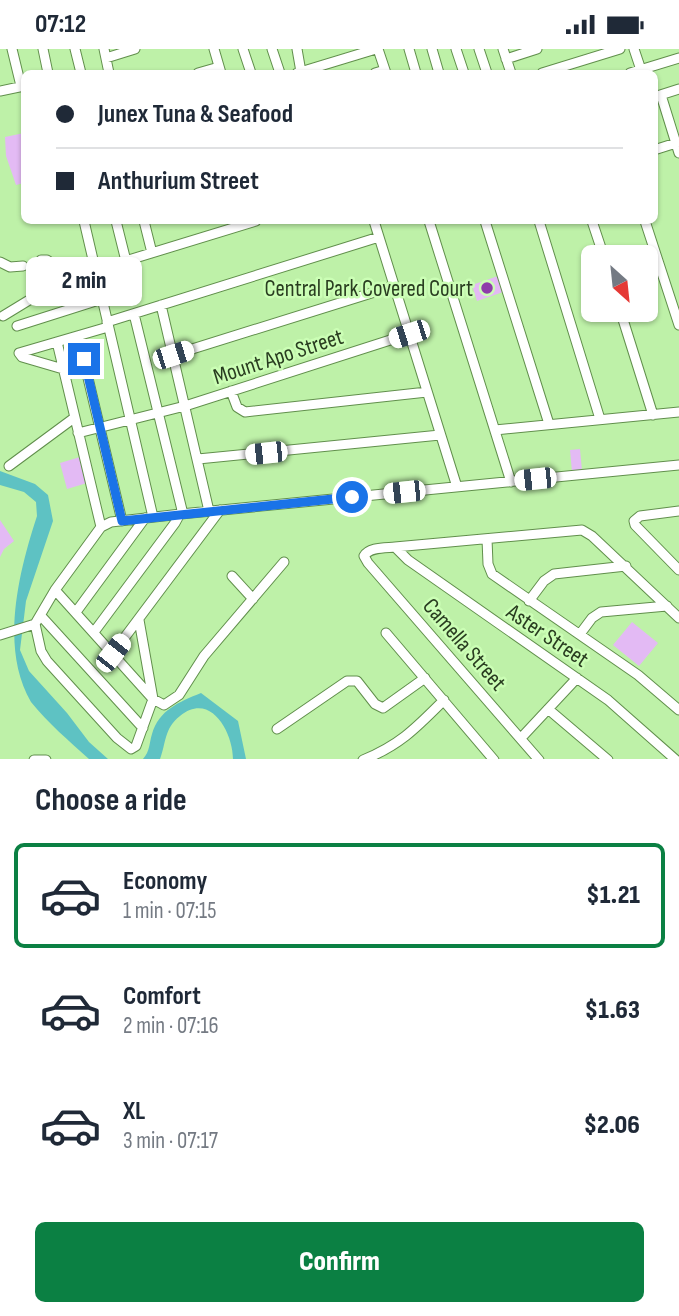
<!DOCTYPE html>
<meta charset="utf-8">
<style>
:root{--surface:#fff;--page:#f6f6f7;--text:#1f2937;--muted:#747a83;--line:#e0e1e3;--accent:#0b8043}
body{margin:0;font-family:"Sofia Sans Condensed",sans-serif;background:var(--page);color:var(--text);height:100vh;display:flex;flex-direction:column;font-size:26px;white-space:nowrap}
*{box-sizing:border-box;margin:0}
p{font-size:23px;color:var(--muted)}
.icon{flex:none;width:38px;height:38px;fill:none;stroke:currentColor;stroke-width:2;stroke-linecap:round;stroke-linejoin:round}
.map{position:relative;height:710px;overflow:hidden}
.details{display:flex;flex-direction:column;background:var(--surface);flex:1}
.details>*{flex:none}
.top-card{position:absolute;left:21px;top:21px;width:637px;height:154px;border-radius:10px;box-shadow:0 2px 5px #0004;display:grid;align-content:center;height:154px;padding:0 35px;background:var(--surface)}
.needle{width:46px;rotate:153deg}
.buttons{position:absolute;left:581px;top:196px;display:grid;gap:14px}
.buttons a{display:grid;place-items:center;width:77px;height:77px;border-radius:10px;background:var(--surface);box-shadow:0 2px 5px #0004;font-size:35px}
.end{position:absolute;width:32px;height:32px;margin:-16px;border:9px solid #1a73e8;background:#fff;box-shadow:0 0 0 4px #fff}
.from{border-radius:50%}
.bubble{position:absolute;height:49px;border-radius:10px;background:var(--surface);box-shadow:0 2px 5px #0004;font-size:23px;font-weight:800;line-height:49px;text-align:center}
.car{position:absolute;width:21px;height:42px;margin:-21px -10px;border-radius:9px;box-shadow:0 0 5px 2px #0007;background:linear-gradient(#fff 24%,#345 0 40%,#fff 0 76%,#345 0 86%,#fff 0)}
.top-card b{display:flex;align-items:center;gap:24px;height:66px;font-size:26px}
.top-card b+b{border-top:2px solid var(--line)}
.top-card i{width:18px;height:18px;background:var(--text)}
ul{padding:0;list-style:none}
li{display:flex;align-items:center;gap:21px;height:105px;margin:0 14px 10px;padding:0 21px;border:4px solid transparent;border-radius:10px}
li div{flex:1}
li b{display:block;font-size:26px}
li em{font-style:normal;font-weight:800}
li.on{border-color:var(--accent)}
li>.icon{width:63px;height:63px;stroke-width:1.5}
h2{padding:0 35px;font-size:32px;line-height:84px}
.button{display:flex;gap:14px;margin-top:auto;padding:14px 35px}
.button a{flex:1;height:80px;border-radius:10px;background:var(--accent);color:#fff;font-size:28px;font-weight:800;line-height:80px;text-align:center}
.status{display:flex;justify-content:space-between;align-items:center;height:49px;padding:0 35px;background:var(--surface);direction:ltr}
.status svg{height:19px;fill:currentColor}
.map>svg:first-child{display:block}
.green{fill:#e3baf4}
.water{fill:#5ec2c3}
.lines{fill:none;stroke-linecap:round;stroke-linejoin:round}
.minor-casing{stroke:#618f4c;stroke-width:11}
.minor{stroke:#fff;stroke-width:9}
.route{stroke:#1a73e8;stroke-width:9}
.poi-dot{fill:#8e3caa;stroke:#cbfeb5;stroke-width:2.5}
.labels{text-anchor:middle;stroke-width:5;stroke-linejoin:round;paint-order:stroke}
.poi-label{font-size:23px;fill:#293d20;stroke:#cbfeb5;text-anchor:end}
.street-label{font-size:23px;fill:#293d20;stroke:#cbfeb5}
</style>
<div class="status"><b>07:12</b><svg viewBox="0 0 49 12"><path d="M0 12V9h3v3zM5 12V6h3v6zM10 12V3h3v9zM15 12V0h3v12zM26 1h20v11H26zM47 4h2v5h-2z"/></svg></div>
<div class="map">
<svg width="679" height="711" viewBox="0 0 679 711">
<rect width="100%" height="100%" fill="#bef1a8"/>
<path class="green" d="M 24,84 L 24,134 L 16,136 L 6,107 L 5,88 Z
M 498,227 L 503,243 L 477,252 L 472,236 Z
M 580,400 L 582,422 L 572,423 L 570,401 Z
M 80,408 L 87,434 L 67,440 L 60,414 Z
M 0,471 L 14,492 L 4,500 L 0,508 Z
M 632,573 L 658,594 L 639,617 L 613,596 Z"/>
<path class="water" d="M 0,422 L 35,435 L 48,446 L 53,472 L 26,552 L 20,601 L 29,622 L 67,664 L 89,693 L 108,710 L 89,710 C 69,692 48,674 31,653 C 0,600 18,525 37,467 L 36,453 L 24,443 L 0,436 Z
M 201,644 L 238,672 L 246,710 L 233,710 C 233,684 211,642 180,667 C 164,679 166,695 160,710 L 143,710 C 150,702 149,695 152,685 C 159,661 179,653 201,644 Z"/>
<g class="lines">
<defs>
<path id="minor" d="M 12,0 L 21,37
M 43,0 L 48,24
M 75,0 L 81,24
M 104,0 L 109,24
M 214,0 L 221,24
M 243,0 L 251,24
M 272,0 L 280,24
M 297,0 L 301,23
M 378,0 L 386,24
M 409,0 L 416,24
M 432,0 L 439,24
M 456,0 L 464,24
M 479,0 L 487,24
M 503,0 L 511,24
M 634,0 L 642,24
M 106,9 L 135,0
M 506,10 L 537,0
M 198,24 L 219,18
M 297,24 L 376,0
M 375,24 L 385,21
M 542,24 L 620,0
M 630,24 L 679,9
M 0,42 L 24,37
M 661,46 L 679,104
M 654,48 L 679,40
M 654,101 L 676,94
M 84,172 L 153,468
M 116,172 L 126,212
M 144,172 L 152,204
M 374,172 L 457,438
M 429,172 L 511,433
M 485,172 L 549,375
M 539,172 L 600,370
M 592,172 L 604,208
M 645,172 L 679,276
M 41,211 L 47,211 L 50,213 L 57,239
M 0,213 L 10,218 L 23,217
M 96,221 L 256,172
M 161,256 L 209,462
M 620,261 L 653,366
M 3,267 L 44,242 L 97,227
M 107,273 L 379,188
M 17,277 L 102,250
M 78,287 L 122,472
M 57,293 L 101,478
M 173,306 L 394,237
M 63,320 L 22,308 L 19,304 L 108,278
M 231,342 L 237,358 L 245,363 L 427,343
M 495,381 L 679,363
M 78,384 L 185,357 L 409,285
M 198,410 L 440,386
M 9,417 L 74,369
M 679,462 L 640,467 L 634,472 L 635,476 L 679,521
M 487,490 L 488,515 L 492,525 L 638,626 L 679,661
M 395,498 L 408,511 L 608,651 L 676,711
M 232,527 L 253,550
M 55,541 L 153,650 L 164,656 L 179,646 L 204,607 L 284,513
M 529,552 L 544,532 L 554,525 L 626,517
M 76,563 L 145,469
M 41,567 L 143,679
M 35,575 L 41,602 L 47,612 L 117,689 L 131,700 L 136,697 L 153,650 L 139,571
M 94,583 L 175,474 L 182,461 L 134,265
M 386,584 L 494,711
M 580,585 L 592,569 L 601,563 L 667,557
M 0,586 L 35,575 L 55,541 L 101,478 L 111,473 L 181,465 L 679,416
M 113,604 L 220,461
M 548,660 L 608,711
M 277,680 L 347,632 L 357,632 L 375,655 L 383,659 L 425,629
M 521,689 L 577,629
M 34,711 L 46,711
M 363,711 C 400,696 416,679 444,651
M 539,711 L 368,514 L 364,507 C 369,498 385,499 395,498 L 582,481 L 592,487 L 679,569"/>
</defs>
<use href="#minor" class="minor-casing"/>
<use href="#minor" class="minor"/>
</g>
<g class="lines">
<path class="route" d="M 84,310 L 122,472 L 352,448"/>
</g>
<circle class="poi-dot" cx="487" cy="239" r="7"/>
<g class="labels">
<g class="poi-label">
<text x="473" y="247">Central Park Covered Court</text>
</g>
<g class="street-label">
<text transform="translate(278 307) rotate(-18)" y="8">Mount Apo Street</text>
<text transform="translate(548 586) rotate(34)" y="8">Aster Street</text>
<text transform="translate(465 595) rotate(49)" y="8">Camella Street</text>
</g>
</g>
</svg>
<div class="buttons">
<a><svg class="needle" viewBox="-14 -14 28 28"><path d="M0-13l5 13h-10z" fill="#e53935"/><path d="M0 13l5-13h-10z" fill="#747a83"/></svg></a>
</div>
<i class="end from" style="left:352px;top:448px"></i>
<i class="end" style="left:84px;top:310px"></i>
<div class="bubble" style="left:26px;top:208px;width:116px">2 min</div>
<i class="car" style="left:409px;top:285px;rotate:252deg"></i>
<i class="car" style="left:173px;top:306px;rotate:72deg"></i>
<i class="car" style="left:266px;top:404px;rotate:264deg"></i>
<i class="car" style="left:535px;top:430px;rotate:264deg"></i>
<i class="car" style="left:404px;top:443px;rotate:264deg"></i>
<i class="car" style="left:113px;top:604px;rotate:38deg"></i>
<div class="top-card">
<b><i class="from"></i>Junex Tuna &amp; Seafood</b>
<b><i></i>Anthurium Street</b>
</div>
</div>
<section class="details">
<h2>Choose a ride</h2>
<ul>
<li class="on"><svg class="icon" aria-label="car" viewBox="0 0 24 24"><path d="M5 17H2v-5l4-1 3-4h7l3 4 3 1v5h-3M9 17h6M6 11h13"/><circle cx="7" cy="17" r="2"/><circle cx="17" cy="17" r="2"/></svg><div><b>Economy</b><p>1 min · 07:15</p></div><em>$1.21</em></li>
<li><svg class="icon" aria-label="car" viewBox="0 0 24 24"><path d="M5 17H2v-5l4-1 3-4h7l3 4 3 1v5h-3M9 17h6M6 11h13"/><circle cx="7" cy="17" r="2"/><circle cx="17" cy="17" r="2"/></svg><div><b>Comfort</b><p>2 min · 07:16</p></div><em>$1.63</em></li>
<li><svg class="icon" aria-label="car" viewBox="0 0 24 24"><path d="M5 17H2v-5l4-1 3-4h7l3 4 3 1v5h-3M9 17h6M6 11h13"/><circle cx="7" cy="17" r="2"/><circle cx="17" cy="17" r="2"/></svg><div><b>XL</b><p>3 min · 07:17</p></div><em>$2.06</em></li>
</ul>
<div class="button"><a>Confirm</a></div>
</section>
